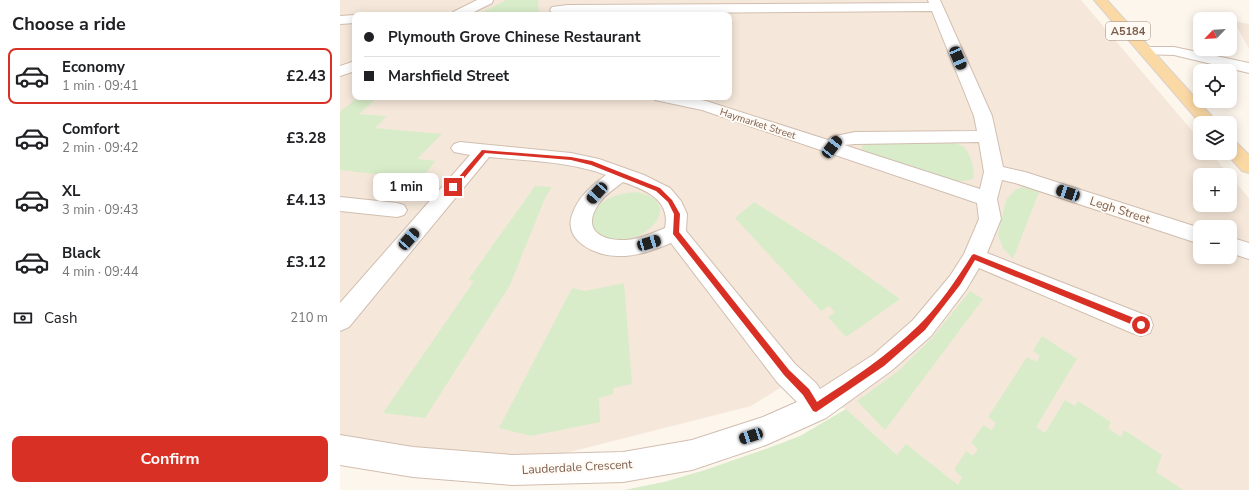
<!DOCTYPE html>
<meta charset="utf-8">
<style>
:root{--surface:#fff;--page:#f2f2f2;--text:#202124;--muted:#757577;--line:#e0e0e0;--accent:#d93025}
body{margin:0;font-family:"Nunito Sans",sans-serif;background:var(--page);color:var(--text);height:100vh;display:flex;flex-direction:column;font-size:15px;white-space:nowrap}
*{box-sizing:border-box;margin:0}
p{font-size:13px;color:var(--muted)}
.icon{flex:none;width:22px;height:22px;fill:none;stroke:currentColor;stroke-width:2;stroke-linecap:round;stroke-linejoin:round}
.map{position:relative;flex:1;overflow:hidden}
.details{display:flex;flex-direction:column;background:var(--surface);width:340px}
.details>*{flex:none}
.banner{position:absolute;left:12px;top:12px;width:380px;height:88px;border-radius:8px;box-shadow:0 2px 10px #0003;display:grid;align-content:center;height:88px;padding:0 12px;background:var(--surface)}
.needle{width:26px;rotate:245deg}
.buttons{position:absolute;left:853px;top:12px;display:grid;gap:8px}
.buttons a{display:grid;place-items:center;width:44px;height:44px;border-radius:8px;background:var(--surface);box-shadow:0 2px 10px #0003;font-size:20px}
.end{position:absolute;width:18px;height:18px;margin:-9px;border:5px solid #d93025;background:#fff;box-shadow:0 0 0 2px #fff}
.from{border-radius:50%}
.bubble{position:absolute;height:28px;border-radius:8px;background:var(--surface);box-shadow:0 2px 10px #0003;font-size:13px;font-weight:700;line-height:28px;text-align:center}
.car{position:absolute;width:12px;height:24px;margin:-12px -6px;border-radius:5px;box-shadow:0 0 3px 1px #0007;background:linear-gradient(#222 24%,#8ab4d8 0 40%,#222 0 76%,#8ab4d8 0 86%,#222 0)}
.banner b{display:flex;align-items:center;gap:14px;height:38px;font-size:15px}
.banner b+b{border-top:1px solid var(--line)}
.banner i{width:10px;height:10px;background:var(--text)}
ul{padding:0;list-style:none}
li{display:flex;align-items:center;gap:12px;height:56px;margin:0 8px 6px;padding:0 4px;border:2px solid transparent;border-radius:8px}
li div{flex:1}
li b{display:block;font-size:15px}
li em{font-style:normal;font-weight:700}
li.current{border-color:var(--accent)}
li>.icon{width:36px;height:36px;stroke-width:1.5}
h2{padding:0 12px;font-size:18px;line-height:48px}
.pay{display:flex;align-items:center;gap:10px;height:44px;padding:0 12px;font-size:15px}
.pay p{margin-inline-start:auto}
.cta{display:flex;gap:8px;margin-top:auto;padding:8px 12px}
.cta a{flex:1;height:46px;border-radius:8px;background:var(--accent);color:#fff;font-size:16px;font-weight:700;line-height:46px;text-align:center}
main{display:flex;flex:1;min-height:0}
.map>svg:first-child{display:block}
.residential{fill:#f5e8da;fill-rule:evenodd}
.green{fill:#d8ecc9}
.lines{fill:none;stroke-linecap:round;stroke-linejoin:round}
.minor-casing{stroke:#d1beb0;stroke-width:2}
.major-casing{stroke:#dad1cd;stroke-width:2}
.minor{fill:#fff;fill-rule:evenodd}
.major{fill:#fbd9a5;fill-rule:evenodd}
.route{fill:#d93025}
.labels{text-anchor:middle;stroke-width:4;stroke-linejoin:round;paint-order:stroke}
.far-street-label{font-size:10px;fill:#7a5c4d;stroke:#fffaf3}
.shield{fill:#fffaf3;stroke:#a28b7f;stroke-width:1}
.shield-label{font-size:11px;font-weight:bold;fill:#7a5c4d}
.street-label{font-size:12px;fill:#7a5c4d;stroke:#fffaf3}
</style>
<main>
<section class="details">
<h2>Choose a ride</h2>
<ul>
<li class="current"><svg class="icon" aria-label="car" viewBox="0 0 24 24"><path d="M5 17H2v-5l4-1 3-4h7l3 4 3 1v5h-3M9 17h6M6 11h13"/><circle cx="7" cy="17" r="2"/><circle cx="17" cy="17" r="2"/></svg><div><b>Economy</b><p>1 min · 09:41</p></div><em>£2.43</em></li>
<li><svg class="icon" aria-label="car" viewBox="0 0 24 24"><path d="M5 17H2v-5l4-1 3-4h7l3 4 3 1v5h-3M9 17h6M6 11h13"/><circle cx="7" cy="17" r="2"/><circle cx="17" cy="17" r="2"/></svg><div><b>Comfort</b><p>2 min · 09:42</p></div><em>£3.28</em></li>
<li><svg class="icon" aria-label="car" viewBox="0 0 24 24"><path d="M5 17H2v-5l4-1 3-4h7l3 4 3 1v5h-3M9 17h6M6 11h13"/><circle cx="7" cy="17" r="2"/><circle cx="17" cy="17" r="2"/></svg><div><b>XL</b><p>3 min · 09:43</p></div><em>£4.13</em></li>
<li><svg class="icon" aria-label="car" viewBox="0 0 24 24"><path d="M5 17H2v-5l4-1 3-4h7l3 4 3 1v5h-3M9 17h6M6 11h13"/><circle cx="7" cy="17" r="2"/><circle cx="17" cy="17" r="2"/></svg><div><b>Black</b><p>4 min · 09:44</p></div><em>£3.12</em></li>
</ul>
<div class="pay"><svg class="icon" aria-label="cash" viewBox="0 0 24 24"><path d="M3 7h18v10H3z"/><circle cx="12" cy="12" r="2"/></svg>Cash<p>210 m</p></div>
<div class="cta"><a>Confirm</a></div>
</section>
<div class="map">
<svg width="909" height="490" viewBox="0 0 909 490">
<rect width="100%" height="100%" fill="#fdf6ec"/>
<path class="residential" d="M 0,0 L 741,0 L 860,140 L 860,153 L 871,153 L 889,175 L 860,175 L 860,205 L 890,205 L 890,176 L 909,198 L 909,490 L 600,490 L 557,455 L 506,409 L 445,385 L 411,406 L 226,453 L 76,461 L 0,443 ZM 15,15 L 389,15 L 389,97 L 15,97 ZM 860,227 L 890,227 L 890,257 L 860,257 Z
M 894,21 L 909,24 L 909,49 Z"/>
<path class="green" d="M 166,0 L 198,0 L 199,15 L 137,15 Z
M 18,97 L 38,97 L 19,114 L 47,116 L 35,128 L 102,134 L 77,159 L 96,161 L 80,179 L 0,170 L 0,112 Z
M 529,143 L 614,143 C 616,144 620,145 623,146 C 630,152 636,171 633,179 L 623,181 L 613,181 L 524,152 L 521,149 L 523,145 Z
M 195,186 L 212,187 L 205,198 L 170,285 L 85,418 L 43,413 L 134,281 L 128,280 Z
M 682,187 L 699,192 L 673,259 L 663,248 L 658,235 L 666,200 L 675,190 Z
M 295,192 C 348,200 306,248 270,239 C 250,233 247,216 263,202 C 272,195 284,193 295,192 Z
M 414,202 L 495,253 L 560,299 L 506,337 L 488,317 L 495,312 L 489,306 L 481,311 L 395,218 Z
M 284,283 L 292,384 L 273,388 L 273,394 L 259,398 L 260,422 L 191,436 L 159,428 L 232,288 L 245,291 Z
M 630,291 L 643,299 L 545,430 L 517,401 L 557,372 L 592,338 Z
M 702,336 L 737,359 L 696,427 L 705,433 L 725,400 L 735,406 L 738,401 L 771,422 L 768,428 L 781,437 L 784,430 L 822,455 L 816,472 L 843,490 L 284,490 L 324,482 L 365,470 L 431,447 L 460,436 L 506,409 L 557,455 L 566,444 L 618,485 L 622,477 L 614,470 L 626,451 L 633,456 L 638,449 L 631,443 L 643,425 L 652,430 L 656,423 L 648,417 L 687,357 L 696,362 L 700,356 L 693,351 Z"/>
<g class="lines">
<defs>
<path id="minor" d="M 137,0 L 153,0 L 152,3 L 128,15 L 111,15 L 113,12 Z
M 588,0 L 600,0 L 652,116 L 663,167 L 685,172 L 860,228 L 860,244 L 675,183 L 662,180 L 657,199 L 661,219 L 647,253 L 810,317 L 813,325 L 810,333 L 801,336 L 792,333 L 639,268 L 626,290 L 591,336 L 551,371 L 486,418 L 426,445 L 352,470 L 283,482 L 172,485 L 73,477 L 0,465 L 0,435 L 73,447 L 172,455 L 283,452 L 352,440 L 423,417 L 457,402 L 437,382 L 331,243 C 314,250 296,257 277,256 C 256,256 223,241 232,215 C 238,197 251,186 266,175 C 229,161 188,161 149,157 L 9,327 L 0,331 L 0,303 L 130,155 L 114,152 L 111,148 L 114,144 L 120,142 L 231,153 L 259,159 L 304,175 L 330,188 L 341,201 L 347,214 L 346,231 L 455,364 L 476,383 L 480,389 L 533,355 L 573,320 L 610,276 L 624,254 L 639,219 L 637,203 L 362,110 L 315,100 L 313,97 L 346,97 L 366,101 L 488,140 L 491,137 L 515,132 L 637,131 L 634,116 L 592,11 L 217,14 L 212,13 L 210,10 L 212,7 L 228,5 L 589,3 ZM 639,142 L 644,172 L 640,189 L 504,145 L 515,144 ZM 283,182 C 306,190 331,200 325,228 C 313,233 300,239 286,240 C 263,241 241,231 258,205 C 264,195 274,189 283,182 Z
M 15,15 L 15,23 L 0,24 L 0,16 Z
M 806,47 L 834,47 L 909,63 L 909,73 L 834,55 L 801,54 L 799,51 L 801,48 Z
M 15,61 L 15,71 L 0,76 L 0,66 Z
M 0,197 L 57,203 L 64,205 L 67,210 L 64,215 L 57,217 L 0,211 Z
M 890,237 L 909,243 L 909,259 L 890,253 Z"/>
<path id="major" d="M 754,0 L 767,0 L 878,123 L 860,123 Z
M 890,140 L 896,142 L 909,155 L 909,173 L 902,171 L 886,153 L 890,153 Z"/>
</defs>
<use href="#minor" class="minor-casing"/>
<use href="#major" class="major-casing"/>
<use href="#minor" class="minor"/>
<use href="#major" class="major"/>
</g>
<path class="route" d="M 142,150 L 231,157 L 252,161 L 320,188 L 332,200 L 340,214 L 339,232 L 449,370 L 469,389 L 477,402 C 512,379 547,356 578,326 C 598,307 617,279 632,255 L 634,254 L 804,322 L 805,325 L 804,327 L 798,327 L 635,260 L 620,285 L 585,330 L 544,366 L 476,412 L 473,411 L 463,395 L 444,375 L 333,234 L 334,214 L 328,202 L 316,191 L 251,165 L 231,160 L 145,153 L 115,189 L 111,189 L 111,186 Z"/>
<g class="labels">
<g class="far-street-label">
<text transform="translate(418 123) rotate(18)" y="4">Haymarket Street</text>
</g>
<rect class="shield" x="766" y="22" width="44" height="18" rx="3"/>
<g class="shield-label">
<text x="788" y="35">A5184</text>
</g>
<g class="street-label">
<text transform="translate(780 210) rotate(18)" y="4">Legh Street</text>
<text transform="translate(237 467) rotate(-3)" y="4">Lauderdale Crescent</text>
</g>
</g>
</svg>
<div class="buttons">
<a><svg class="needle" viewBox="-14 -14 28 28"><path d="M0-13l5 13h-10z" fill="#e53935"/><path d="M0 13l5-13h-10z" fill="#757577"/></svg></a>
<a><svg class="icon" aria-label="locate" viewBox="0 0 24 24"><circle cx="12" cy="12" r="6"/><path d="M12 2v4M12 18v4M2 12h4M18 12h4"/></svg></a>
<a><svg class="icon" aria-label="layers" viewBox="0 0 24 24"><path d="M12 4l9 5-9 5-9-5zM3 14l9 5 9-5"/></svg></a>
<a>+</a>
<a>−</a>
</div>
<i class="end from" style="left:801px;top:325px"></i>
<i class="end" style="left:113px;top:187px"></i>
<div class="bubble" style="left:33px;top:173px;width:66px">1 min</div>
<i class="car" style="left:618px;top:58px;rotate:157deg"></i>
<i class="car" style="left:492px;top:147px;rotate:38deg"></i>
<i class="car" style="left:257px;top:193px;rotate:222deg"></i>
<i class="car" style="left:728px;top:193px;rotate:288deg"></i>
<i class="car" style="left:69px;top:239px;rotate:41deg"></i>
<i class="car" style="left:309px;top:243px;rotate:74deg"></i>
<i class="car" style="left:411px;top:436px;rotate:252deg"></i>
<div class="banner">
<b><i class="from"></i>Plymouth Grove Chinese Restaurant</b>
<b><i></i>Marshfield Street</b>
</div>
</div>
</main>
